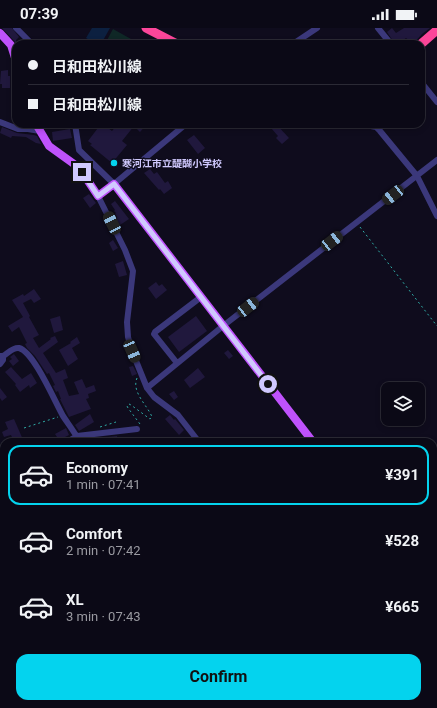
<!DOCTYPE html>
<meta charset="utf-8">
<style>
:root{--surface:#0b0916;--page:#191723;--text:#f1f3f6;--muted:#9a9aa1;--line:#2b2a35;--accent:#04d3ee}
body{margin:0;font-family:Roboto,"Noto Sans JP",sans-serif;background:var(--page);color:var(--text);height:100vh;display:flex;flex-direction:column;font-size:15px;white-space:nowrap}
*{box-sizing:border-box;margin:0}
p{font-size:13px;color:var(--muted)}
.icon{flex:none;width:22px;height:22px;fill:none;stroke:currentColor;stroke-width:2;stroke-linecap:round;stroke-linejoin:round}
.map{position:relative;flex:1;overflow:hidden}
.sheet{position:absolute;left:0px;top:410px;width:437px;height:270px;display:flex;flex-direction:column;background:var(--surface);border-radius:12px 12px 0 0;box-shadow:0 2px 6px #0003,0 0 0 1px var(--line)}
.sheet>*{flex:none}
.top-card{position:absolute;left:12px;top:12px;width:413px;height:88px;border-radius:12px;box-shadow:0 2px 6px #0003,0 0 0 1px var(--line);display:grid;align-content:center;height:88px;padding:0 16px;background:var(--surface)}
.controls{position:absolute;left:381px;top:354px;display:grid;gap:8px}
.controls a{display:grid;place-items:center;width:44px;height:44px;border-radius:8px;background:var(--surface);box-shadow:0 2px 6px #0003,0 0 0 1px var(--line);font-size:20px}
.end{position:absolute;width:18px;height:18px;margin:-9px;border:5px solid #d0c9fe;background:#111;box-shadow:0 0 0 2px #111}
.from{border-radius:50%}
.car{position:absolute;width:12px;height:24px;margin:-12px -6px;border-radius:5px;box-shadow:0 0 3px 1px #0007;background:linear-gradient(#222 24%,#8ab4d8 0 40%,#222 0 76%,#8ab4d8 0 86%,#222 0)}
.top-card b{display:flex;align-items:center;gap:14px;height:38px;font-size:15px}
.top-card b+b{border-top:1px solid var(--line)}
.top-card i{width:10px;height:10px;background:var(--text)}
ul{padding:7px 0 0;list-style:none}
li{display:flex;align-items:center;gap:12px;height:60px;margin:0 8px 6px;padding:0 8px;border:2px solid transparent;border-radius:12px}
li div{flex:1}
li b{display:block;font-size:15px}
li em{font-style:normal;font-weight:700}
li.selected{border-color:var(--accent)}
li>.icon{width:36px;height:36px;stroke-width:1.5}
.cta{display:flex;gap:8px;margin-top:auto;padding:8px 16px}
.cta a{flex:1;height:46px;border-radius:12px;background:var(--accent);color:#111;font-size:16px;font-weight:700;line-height:46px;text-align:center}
.status{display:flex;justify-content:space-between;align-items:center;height:28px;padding:0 20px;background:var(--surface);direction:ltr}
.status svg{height:11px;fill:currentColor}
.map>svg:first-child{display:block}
.green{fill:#0f2726}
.water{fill:#0c2040}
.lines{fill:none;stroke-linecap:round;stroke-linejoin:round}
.stream{stroke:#0c2040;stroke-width:1.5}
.building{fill:#20183d}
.path{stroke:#2faca6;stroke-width:1;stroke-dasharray:2 3;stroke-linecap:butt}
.minor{stroke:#3b387b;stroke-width:6}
.major{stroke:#bf52fc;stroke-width:8}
.highway{stroke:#fc469a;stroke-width:9}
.route{stroke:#d0c9fe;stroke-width:5}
.poi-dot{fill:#04d3ee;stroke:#0f0c1d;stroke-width:1.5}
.labels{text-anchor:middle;stroke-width:3;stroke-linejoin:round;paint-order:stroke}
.poi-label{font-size:10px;font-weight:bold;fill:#d0c9fe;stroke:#0f0c1d;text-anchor:start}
</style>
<div class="status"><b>07:39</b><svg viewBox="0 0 49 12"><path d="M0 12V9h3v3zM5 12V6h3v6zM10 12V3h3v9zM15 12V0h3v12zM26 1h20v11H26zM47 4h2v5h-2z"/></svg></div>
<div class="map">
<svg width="437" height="680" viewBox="0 0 437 680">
<rect width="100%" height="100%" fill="#0f0c1d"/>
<path class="green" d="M 113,1 L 140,16 L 105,16 Z
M 0,513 L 4,515 L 4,676 L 26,676 L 18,680 L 0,680 Z
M 39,676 L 175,676 L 182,680 L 69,680 Z"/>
<path class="water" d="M 92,0 L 110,0 L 101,16 L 97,16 L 86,10 Z"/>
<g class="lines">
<path class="stream" d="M 433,530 L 437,530
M 383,680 L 383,676"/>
</g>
<path class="building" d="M 2,0 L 12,0 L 19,9 L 16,12 L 16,15 Z
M 392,0 L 396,5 L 404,0 L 430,0 L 422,6 L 413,16 L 406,10 L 398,16 L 395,16 L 387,4 Z
M 8,42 L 8,48 L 10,48 L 10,60 L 2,60 L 2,56 L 0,56 L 1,43 Z
M 101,96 L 103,96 L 112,103 L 118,96 L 147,96 L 140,104 L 134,98 L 122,113 L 127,117 L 112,135 L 90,117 L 92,116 L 88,113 Z
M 276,96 L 289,110 L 282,116 L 276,110 L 278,108 L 271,100 Z
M 2,99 L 17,105 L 34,107 L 37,108 L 41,116 L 36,115 L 26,109 L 12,108 L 11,110 L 0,105 Z
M 70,101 L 72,110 L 53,113 L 52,104 Z
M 194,107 L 205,120 L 198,126 L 187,112 Z
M 150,141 L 154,146 L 157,144 L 165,155 L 168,153 L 172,160 L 164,166 L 160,161 L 159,162 L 144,145 Z
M 89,166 L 96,175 L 90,180 L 83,170 Z
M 115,173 L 129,191 L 120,197 L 116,191 L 117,189 L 115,186 L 116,185 L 114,183 L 115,182 L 111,176 Z
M 113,212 L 118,220 L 113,223 L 109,215 Z
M 123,233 L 127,247 L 119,249 L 115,236 Z
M 156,254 L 159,258 L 162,256 L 167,262 L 156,271 L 148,260 Z
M 34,261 L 41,271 L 34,275 L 31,271 L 23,275 L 30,288 L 29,289 L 39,307 L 33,310 L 39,320 L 51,311 L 50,310 L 55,308 L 58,314 L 43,325 L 56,345 L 65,341 L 68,350 L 63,352 L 69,368 L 79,366 L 74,354 L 82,351 L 86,360 L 94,357 L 96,363 L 88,366 L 89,370 L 86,371 L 91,381 L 69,389 L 60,371 L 61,371 L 58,363 L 56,364 L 53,358 L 55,357 L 49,345 L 47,346 L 35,328 L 27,320 L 25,316 L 27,315 L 19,299 L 12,304 L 8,298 L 23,289 L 12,272 L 23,266 L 24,268 Z
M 60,288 L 63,302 L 54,305 L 50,291 Z
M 196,288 L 207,303 L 179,324 L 168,309 Z
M 77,309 L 80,315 L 72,320 L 78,331 L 68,338 L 59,322 L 71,315 L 70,314 Z
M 228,322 L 233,328 L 229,331 L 224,325 Z
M 14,326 L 19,333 L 13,338 L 9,333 L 12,331 L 10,329 Z
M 133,338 L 137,346 L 132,348 L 129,339 Z
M 11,339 L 22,351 L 31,345 L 37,355 L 30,360 L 29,357 L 20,364 L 15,357 L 16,356 L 5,344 Z
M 198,340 L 205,349 L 190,360 L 184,352 Z
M 0,360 L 7,369 L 2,373 L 0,370 Z
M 174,363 L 178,369 L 174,372 L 169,366 Z
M 90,386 L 94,394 L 79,403 L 75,397 Z
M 170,387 L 174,392 L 175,391 L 184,402 L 179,407 L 165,391 Z
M 14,391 L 24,414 L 14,414 L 11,407 L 4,409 L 2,404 L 8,401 L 5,394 Z
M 66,400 L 69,407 L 59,412 L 55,406 Z
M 117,408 L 118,414 L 108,414 L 108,409 Z"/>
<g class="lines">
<path class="path" d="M 360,199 L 437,298
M 137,350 C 131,364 148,378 152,389 L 150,391 L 131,377 L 129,376 L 127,378 L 128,380 L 140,396
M 100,399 L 116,394
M 24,400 L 58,389
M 433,527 L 437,526"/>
<path class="minor" d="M 16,0 L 32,16
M 378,0 L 391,16
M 293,16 L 317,0
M 421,54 L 437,74
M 0,94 L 18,101 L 28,101 L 40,103
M 75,96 L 79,122 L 114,156 L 186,96
M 361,96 L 376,99 L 380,103 L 417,148 L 437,188
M 98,168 L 125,222 L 133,243 L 127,294 L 128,309 L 132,323 L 147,360 L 154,369 L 178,387 L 199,414
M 0,328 L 3,328 C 8,325 13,319 19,320 C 34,324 55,374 63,388 C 69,397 75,405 80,414
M 177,335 L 154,306 L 155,304 L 201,269
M 0,336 L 3,332 L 3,328
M 147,360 L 223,298 L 437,132
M 67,414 L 77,408 L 137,401
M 0,452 L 4,463
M 433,454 L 437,451
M 433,589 L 437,591
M 0,649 L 4,654
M 18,676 L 21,680
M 270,676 L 273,680
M 341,676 L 343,680"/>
<path class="major" d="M 0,5 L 11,17 L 16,33
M 36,96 L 49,118 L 74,136 L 82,144 L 98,168 L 114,156 L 313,414
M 433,601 L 437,607"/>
<path class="highway" d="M 146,0 L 177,16
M 421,16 L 437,2"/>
</g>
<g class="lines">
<path class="route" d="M 82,144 L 98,168 L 114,156 L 268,356"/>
</g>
<circle class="poi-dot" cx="114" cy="135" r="4"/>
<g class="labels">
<g class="poi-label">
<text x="122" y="139">寒河江市立醍醐小学校</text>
</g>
</g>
</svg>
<div class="controls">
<a><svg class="icon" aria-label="layers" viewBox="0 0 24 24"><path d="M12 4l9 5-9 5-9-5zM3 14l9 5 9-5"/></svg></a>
</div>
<i class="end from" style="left:268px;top:356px"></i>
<i class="end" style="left:82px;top:144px"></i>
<i class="car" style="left:393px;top:167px;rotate:232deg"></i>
<i class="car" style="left:112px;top:195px;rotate:333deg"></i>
<i class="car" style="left:332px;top:213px;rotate:52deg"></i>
<i class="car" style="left:248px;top:279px;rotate:52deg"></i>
<i class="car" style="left:132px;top:323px;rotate:157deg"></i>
<div class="top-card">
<b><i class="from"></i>日和田松川線</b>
<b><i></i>日和田松川線</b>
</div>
<section class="sheet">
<ul>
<li class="selected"><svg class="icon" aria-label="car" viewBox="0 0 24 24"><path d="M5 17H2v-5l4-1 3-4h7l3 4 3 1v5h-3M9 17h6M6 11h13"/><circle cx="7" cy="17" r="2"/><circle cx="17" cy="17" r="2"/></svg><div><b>Economy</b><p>1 min · 07:41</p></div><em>¥391</em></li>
<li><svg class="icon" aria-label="car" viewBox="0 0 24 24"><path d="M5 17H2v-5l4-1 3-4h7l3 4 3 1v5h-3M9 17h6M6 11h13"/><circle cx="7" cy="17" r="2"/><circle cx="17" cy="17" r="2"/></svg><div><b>Comfort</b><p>2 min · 07:42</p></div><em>¥528</em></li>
<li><svg class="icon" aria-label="car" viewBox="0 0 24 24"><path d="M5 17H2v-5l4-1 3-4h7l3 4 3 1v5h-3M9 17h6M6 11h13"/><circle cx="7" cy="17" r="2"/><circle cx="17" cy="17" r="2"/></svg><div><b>XL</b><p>3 min · 07:43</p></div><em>¥665</em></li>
</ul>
<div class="cta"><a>Confirm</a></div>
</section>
</div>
